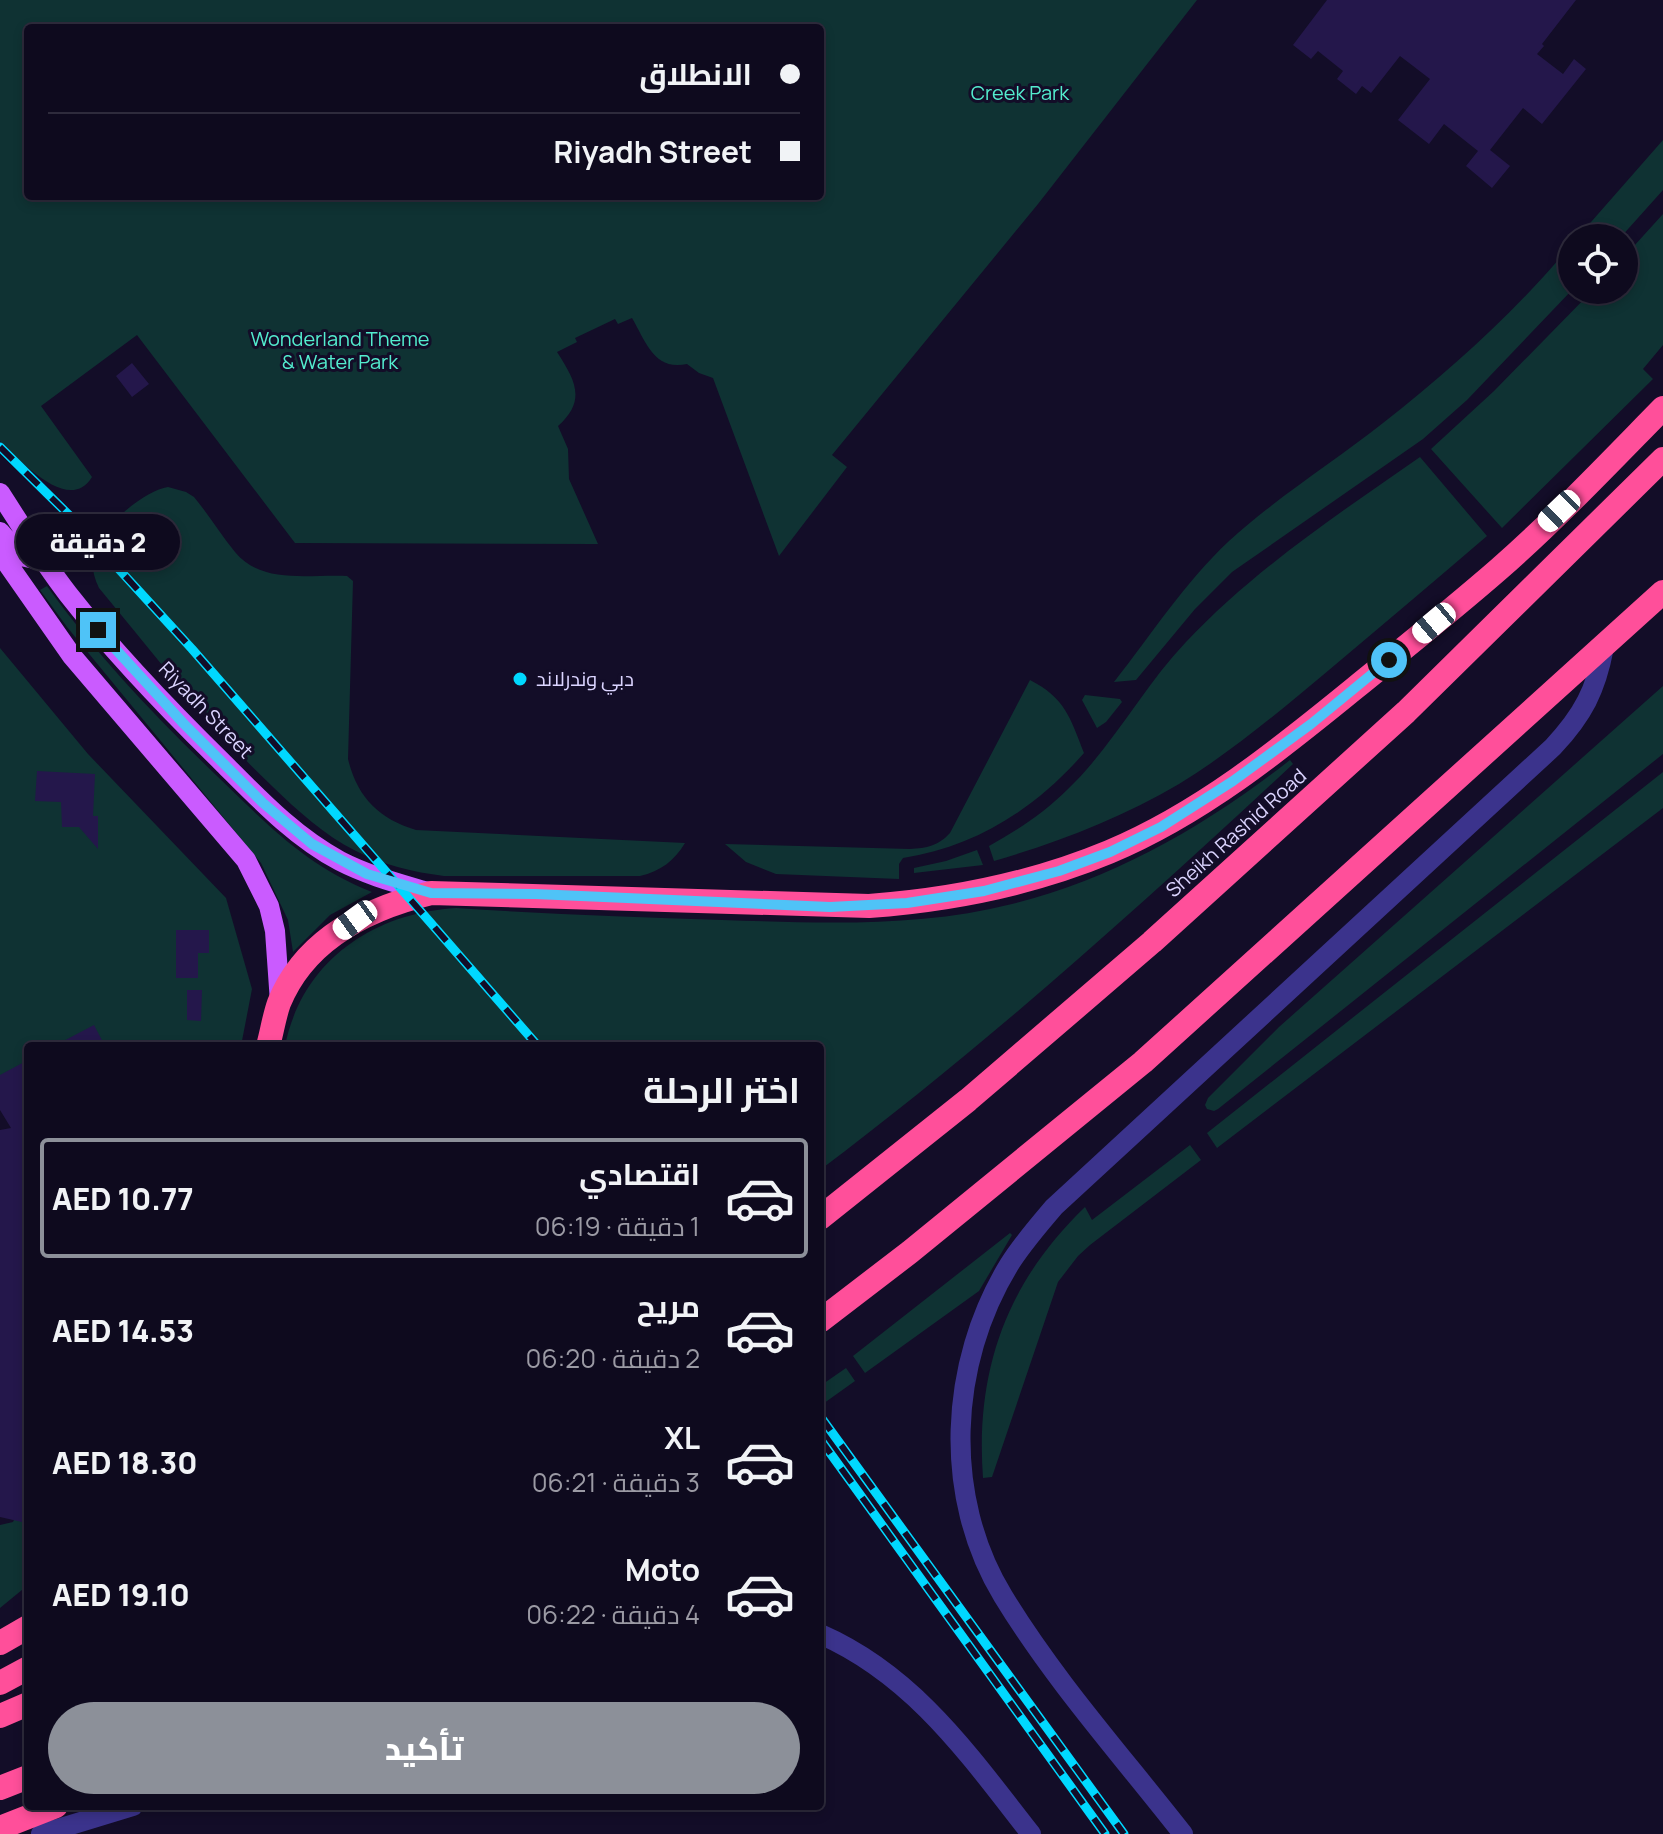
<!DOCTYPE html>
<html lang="ar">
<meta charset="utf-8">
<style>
:root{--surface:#0e0a1e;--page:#1c182b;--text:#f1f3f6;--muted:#9b9aa4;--line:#2e2b3c;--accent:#8c9099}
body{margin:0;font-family:Manrope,Cairo,sans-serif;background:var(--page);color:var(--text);direction:rtl;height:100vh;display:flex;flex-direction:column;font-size:30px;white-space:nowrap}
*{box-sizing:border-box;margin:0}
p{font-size:26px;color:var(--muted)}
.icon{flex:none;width:44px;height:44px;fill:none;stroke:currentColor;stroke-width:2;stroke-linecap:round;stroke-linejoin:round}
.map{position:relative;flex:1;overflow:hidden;direction:ltr}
.panel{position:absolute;left:24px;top:1042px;width:800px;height:768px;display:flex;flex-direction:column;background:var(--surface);border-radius:8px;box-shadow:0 4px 12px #0003,0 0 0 2px var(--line);direction:rtl}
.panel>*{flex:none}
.hud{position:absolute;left:24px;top:24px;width:800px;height:176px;border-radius:8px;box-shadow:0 4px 12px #0003,0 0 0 2px var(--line);direction:rtl;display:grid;align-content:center;height:176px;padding:0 24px;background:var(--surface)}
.buttons{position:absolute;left:1558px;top:224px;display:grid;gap:16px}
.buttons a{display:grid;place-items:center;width:80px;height:80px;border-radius:50%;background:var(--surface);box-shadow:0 4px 12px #0003,0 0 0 2px var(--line);font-size:40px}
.end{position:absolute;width:36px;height:36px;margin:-18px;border:10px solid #4fc3f7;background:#111;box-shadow:0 0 0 4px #111}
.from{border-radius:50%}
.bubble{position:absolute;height:56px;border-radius:28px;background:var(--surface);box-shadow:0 4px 12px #0003,0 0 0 2px var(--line);font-size:26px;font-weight:800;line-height:56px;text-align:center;direction:rtl}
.car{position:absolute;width:24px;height:48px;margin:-24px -12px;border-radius:10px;box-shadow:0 0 6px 2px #0007;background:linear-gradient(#fff 24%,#345 0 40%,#fff 0 76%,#345 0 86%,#fff 0)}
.hud b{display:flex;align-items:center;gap:28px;height:76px;font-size:30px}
.hud b+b{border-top:2px solid var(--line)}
.hud i{width:20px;height:20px;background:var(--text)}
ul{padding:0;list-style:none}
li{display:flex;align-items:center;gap:24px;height:120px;margin:0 16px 12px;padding:0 8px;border:4px solid transparent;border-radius:8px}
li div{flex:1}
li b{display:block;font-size:30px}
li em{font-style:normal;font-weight:800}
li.selected{border-color:var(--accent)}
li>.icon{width:72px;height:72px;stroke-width:1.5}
h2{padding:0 24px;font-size:36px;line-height:96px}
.primary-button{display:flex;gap:16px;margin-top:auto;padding:16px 24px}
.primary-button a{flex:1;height:92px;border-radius:48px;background:var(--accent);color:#fff;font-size:32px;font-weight:800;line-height:92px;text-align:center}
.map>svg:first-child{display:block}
.green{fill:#0f3233;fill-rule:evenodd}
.building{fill:#24174b}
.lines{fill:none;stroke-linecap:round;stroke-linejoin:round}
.minor{stroke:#3b338c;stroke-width:20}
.major{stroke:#ca5bff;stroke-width:20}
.highway{stroke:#ff4f9a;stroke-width:24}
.rail-casing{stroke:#00d8ff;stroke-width:9}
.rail{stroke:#130d28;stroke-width:6;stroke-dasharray:18;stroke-linecap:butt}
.route{stroke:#4fc3f7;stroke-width:10}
.poi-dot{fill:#00d8ff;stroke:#130d28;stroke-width:3}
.labels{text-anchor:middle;stroke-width:6;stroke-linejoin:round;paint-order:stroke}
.park-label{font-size:20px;fill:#53ecce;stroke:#130d28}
.poi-label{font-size:20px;fill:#dbd4ff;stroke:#130d28;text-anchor:start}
.street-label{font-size:20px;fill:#dbd4ff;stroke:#130d28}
</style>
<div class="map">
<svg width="1663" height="1834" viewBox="0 0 1663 1834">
<rect width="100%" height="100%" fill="#130d28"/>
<path class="green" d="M 0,0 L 1197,0 L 1038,204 L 832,455 L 847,467 L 779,556 L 713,378 L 699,373 L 687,364 C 654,371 646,342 632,318 L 618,324 L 615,319 L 575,338 L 577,342 L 557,352 C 575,380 587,400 558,426 L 568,449 L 569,479 L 598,544 L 295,543 L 137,335 L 41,406 L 92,477 C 69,515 20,460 0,441 ZM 28,28 L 820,28 L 820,196 L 28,196 Z
M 1663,140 L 1663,190 L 1620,238 L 1577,238 Z
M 1663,214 L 1663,345 L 1643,369 L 1653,379 L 1502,528 L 1431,449 L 1494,391 L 1593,290 L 1624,290 L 1624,257 Z
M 1572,244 L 1572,290 L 1467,400 L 1423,439 L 1232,572 L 1195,609 L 1136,680 L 1114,682 C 1151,635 1185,582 1229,541 C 1276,498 1332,463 1383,423 C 1451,370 1516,311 1572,244 Z
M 1420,457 L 1487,536 C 1435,581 1382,625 1329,670 C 1281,710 1233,751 1179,784 C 1121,818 1059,842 994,861 L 989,846 C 1018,830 1045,812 1068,789 C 1113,746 1143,687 1186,642 C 1255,569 1338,514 1420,457 Z
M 168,487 L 186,492 L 194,497 C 209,515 221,535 235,552 C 262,585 309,574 347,576 L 353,581 L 348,759 C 357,797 379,819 416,830 L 685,843 C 674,861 661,871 640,876 L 444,876 C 413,872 383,865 356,851 C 324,835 298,811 273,787 C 209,727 155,655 99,588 C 93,576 91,564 94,551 C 100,528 145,490 168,487 Z
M 47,586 C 99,658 153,714 217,776 C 268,825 305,865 372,892 L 330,915 L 293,952 L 288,920 L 261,863 L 67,627 L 40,590 Z
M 0,648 L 88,754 L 226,898 L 252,989 L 241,1046 L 28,1046 L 28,1130 L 0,1098 Z
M 1030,680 C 1065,698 1070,717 1084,753 C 1036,808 976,847 903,858 L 899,864 L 899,879 L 776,874 L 746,862 L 725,844 L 910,849 C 927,848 938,846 950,833 Z
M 1663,686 L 1663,754 L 1218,1109 L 1214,1111 L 1207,1109 L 1205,1105 L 1208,1098 L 1279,1027 Z
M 1085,695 L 1120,699 L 1122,702 L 1106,722 L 1097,728 L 1082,700 Z
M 1290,760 L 1293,764 C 1141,906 986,1045 820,1170 L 820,1046 L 285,1046 C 302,961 373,913 456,908 C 545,914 634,917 722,920 C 820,923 917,928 1012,904 C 1114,879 1207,825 1290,760 Z
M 1663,772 L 1663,808 L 1217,1148 L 1207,1133 Z
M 977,850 L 983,865 L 914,873 L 914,868 L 946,861 Z
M 1190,1145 L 1201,1160 L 1090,1245 L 1078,1256 L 1058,1282 L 992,1477 L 983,1478 C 975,1370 1007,1282 1085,1207 L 1092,1220 Z
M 1010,1233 L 1012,1235 L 979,1291 L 865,1373 L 853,1356 Z
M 846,1368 L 855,1381 L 820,1406 L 820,1386 Z
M 28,1487 L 28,1585 L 0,1608 L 0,1525 L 13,1522 Z"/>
<path class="building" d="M 1327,0 L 1576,0 L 1542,44 L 1544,46 L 1537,54 L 1563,74 L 1574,59 L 1586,69 L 1542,124 L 1523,108 L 1490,150 L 1510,166 L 1492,188 L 1466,166 L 1478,151 L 1444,124 L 1429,144 L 1398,120 L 1430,79 L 1400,56 L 1371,93 L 1362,86 L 1356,94 L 1337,79 L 1343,71 L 1318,51 L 1311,59 L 1293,45 Z
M 132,363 L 149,384 L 132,397 L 116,376 Z
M 37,771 L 95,774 L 93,816 L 98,816 L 98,849 L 79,827 L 62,827 L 61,802 L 35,801 Z
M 176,930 L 209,930 L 209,953 L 198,953 L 198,978 L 176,978 Z
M 187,990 L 202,990 L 201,1021 L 187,1020 Z
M 94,1025 L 105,1046 L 54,1046 Z
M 28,1060 L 28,1508 L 22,1522 L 0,1517 L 0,1130 L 11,1128 L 0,1110 L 0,1075 Z"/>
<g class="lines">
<path class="minor" d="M 820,1634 C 914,1675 969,1755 1031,1834
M 41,1834 L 133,1806
M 1183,1834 C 1122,1756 1054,1680 1003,1596 C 942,1496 949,1363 1009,1265 C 1022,1244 1038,1226 1054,1207 L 1553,747 C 1583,715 1596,690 1604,647"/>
<path class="major" d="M 0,493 C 22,527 43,562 68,594 C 115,654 169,710 224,764 C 259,799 295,837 340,861 C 369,876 401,884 431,893
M 0,532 L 21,556 L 44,561
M 0,553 L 72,656 L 246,860 L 269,906 L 275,931 L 280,1002"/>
<path class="highway" d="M 268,1046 C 272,1032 274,1017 279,1003 C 305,939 369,908 431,893 L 869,906 C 951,900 1032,884 1109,852 C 1200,814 1279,750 1355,688 C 1403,649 1452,610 1499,569 C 1556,519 1609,463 1663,408
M 820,1218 L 968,1100 L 1152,942 L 1406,712 L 1663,459
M 820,1321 L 910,1252 L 1143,1062 L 1663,592
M 0,1643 L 28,1627
M 0,1683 L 28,1668
M 0,1716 L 28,1704
M 0,1788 L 28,1777
M 0,1828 L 56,1806"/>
<defs>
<path id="rail" d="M 0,447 L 73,519 L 192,649 L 538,1046
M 820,1416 L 1124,1834
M 820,1439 L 1105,1834"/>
</defs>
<use href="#rail" class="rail-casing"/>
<use href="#rail" class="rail"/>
</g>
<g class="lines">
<path class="route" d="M 98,630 L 184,724 L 263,803 L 312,844 L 367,874 L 431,893 L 535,894 L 830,907 L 907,903 L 984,891 L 1059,871 L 1110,852 L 1161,827 L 1233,781 L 1311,724 L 1389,660"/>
</g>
<circle class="poi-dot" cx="520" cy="679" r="8"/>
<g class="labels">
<g class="park-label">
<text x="1020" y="100">Creek Park</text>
<text x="340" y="346">Wonderland Theme<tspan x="340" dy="23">&amp; Water Park</tspan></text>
</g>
<g class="poi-label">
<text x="536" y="686">دبي وندرلاند</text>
</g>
<g class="street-label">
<text transform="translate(206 710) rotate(46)" y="7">Riyadh Street</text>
<text transform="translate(1236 833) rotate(-42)" y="7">Sheikh Rashid Road</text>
</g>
</g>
</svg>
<div class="buttons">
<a><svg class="icon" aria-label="locate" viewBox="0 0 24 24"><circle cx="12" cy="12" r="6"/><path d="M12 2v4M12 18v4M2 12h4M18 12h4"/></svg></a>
</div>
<i class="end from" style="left:1389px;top:660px"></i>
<i class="end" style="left:98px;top:630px"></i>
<div class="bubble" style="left:16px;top:514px;width:164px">2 دقيقة</div>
<i class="car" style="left:1559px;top:511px;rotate:226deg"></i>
<i class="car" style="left:1434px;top:623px;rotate:230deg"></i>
<i class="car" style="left:355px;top:920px;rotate:234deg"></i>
<div class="hud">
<b><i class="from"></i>الانطلاق</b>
<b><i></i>Riyadh Street</b>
</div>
<section class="panel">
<h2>اختر الرحلة</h2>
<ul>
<li class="selected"><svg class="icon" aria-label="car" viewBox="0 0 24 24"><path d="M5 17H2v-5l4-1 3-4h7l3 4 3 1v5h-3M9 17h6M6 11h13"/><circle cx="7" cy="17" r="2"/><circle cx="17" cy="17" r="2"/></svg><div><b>اقتصادي</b><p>1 دقيقة · 06:19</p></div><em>AED 10.77</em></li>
<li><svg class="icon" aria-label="car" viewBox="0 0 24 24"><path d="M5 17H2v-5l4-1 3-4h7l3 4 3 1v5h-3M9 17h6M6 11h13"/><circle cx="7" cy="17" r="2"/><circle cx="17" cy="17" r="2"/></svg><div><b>مريح</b><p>2 دقيقة · 06:20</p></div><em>AED 14.53</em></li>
<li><svg class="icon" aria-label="car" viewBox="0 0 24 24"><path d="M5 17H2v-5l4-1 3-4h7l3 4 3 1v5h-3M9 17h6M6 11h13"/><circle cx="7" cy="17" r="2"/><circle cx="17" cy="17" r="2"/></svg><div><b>XL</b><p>3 دقيقة · 06:21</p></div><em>AED 18.30</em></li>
<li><svg class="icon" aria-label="car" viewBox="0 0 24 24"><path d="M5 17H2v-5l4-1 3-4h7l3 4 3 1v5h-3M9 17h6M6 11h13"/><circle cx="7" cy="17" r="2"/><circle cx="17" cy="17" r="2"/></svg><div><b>Moto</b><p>4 دقيقة · 06:22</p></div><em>AED 19.10</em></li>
</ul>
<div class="primary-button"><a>تأكيد</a></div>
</section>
</div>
